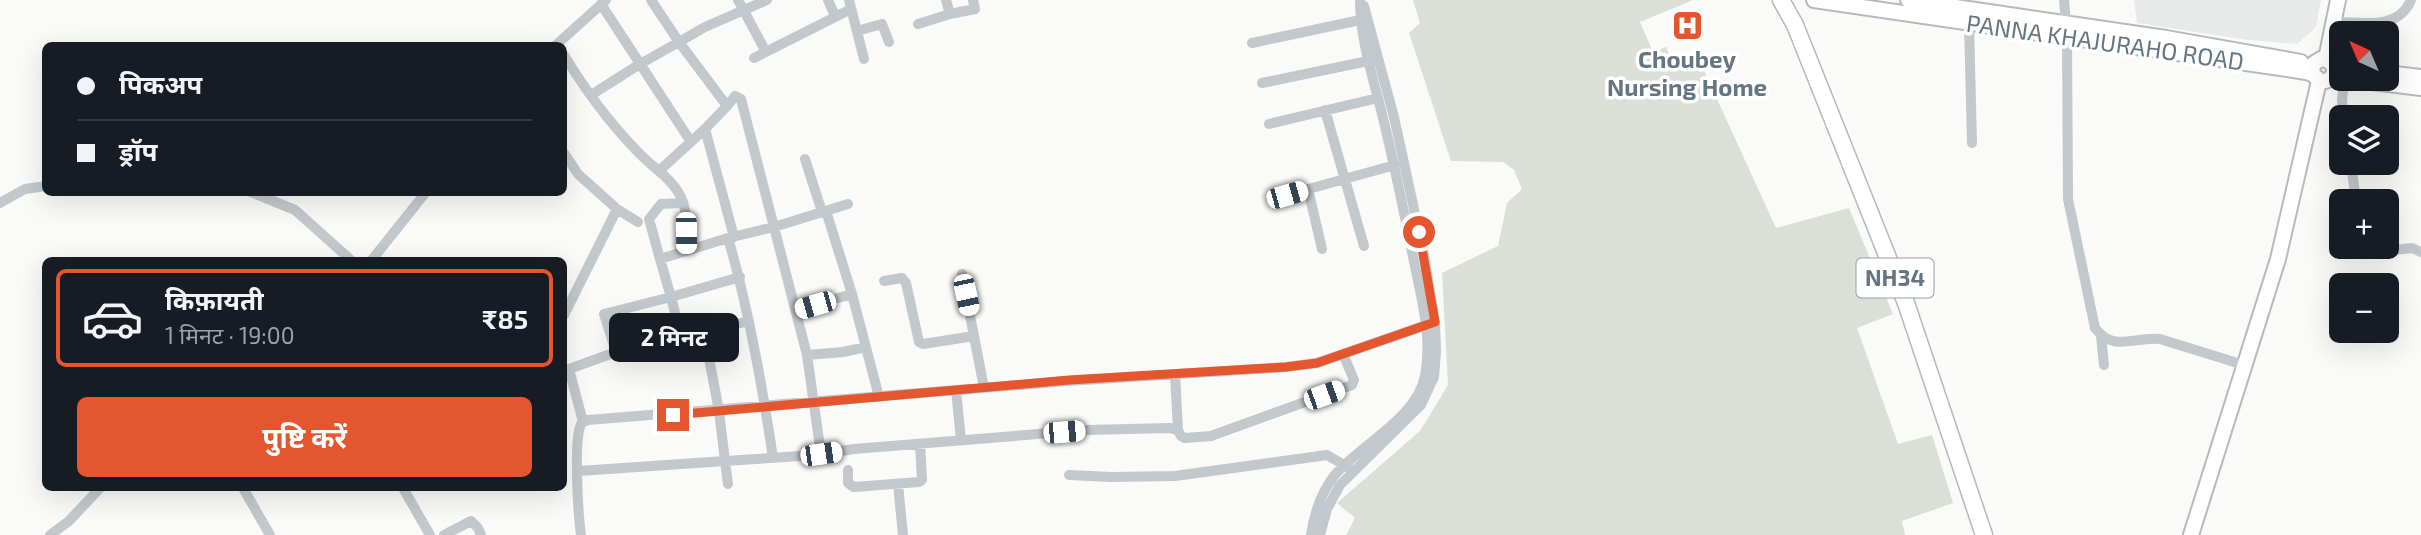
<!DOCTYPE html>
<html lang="hi">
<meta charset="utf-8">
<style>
:root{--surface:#171b24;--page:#20242c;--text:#f1f3f6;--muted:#9ea1a6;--line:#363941;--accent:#e4572e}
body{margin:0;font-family:"Exo 2","Noto Sans Devanagari",sans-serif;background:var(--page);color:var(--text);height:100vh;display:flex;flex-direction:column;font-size:26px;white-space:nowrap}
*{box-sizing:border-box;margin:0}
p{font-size:23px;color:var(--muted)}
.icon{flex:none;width:38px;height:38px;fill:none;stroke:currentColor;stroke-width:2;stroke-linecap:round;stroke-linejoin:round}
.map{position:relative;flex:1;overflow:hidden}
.side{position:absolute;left:42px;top:257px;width:525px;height:234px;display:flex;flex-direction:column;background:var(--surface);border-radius:10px;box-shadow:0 7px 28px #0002}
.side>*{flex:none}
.banner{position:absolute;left:42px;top:42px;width:525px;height:154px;border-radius:10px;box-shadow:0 7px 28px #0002;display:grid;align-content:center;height:154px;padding:0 35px;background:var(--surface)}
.needle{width:46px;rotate:316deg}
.buttons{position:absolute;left:2329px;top:21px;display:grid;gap:14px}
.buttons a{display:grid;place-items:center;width:70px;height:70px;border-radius:10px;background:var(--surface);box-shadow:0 7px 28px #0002;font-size:35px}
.end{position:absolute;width:32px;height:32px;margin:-16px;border:9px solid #e4572e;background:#fff;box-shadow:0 0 0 4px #fff}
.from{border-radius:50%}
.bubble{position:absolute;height:49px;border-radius:10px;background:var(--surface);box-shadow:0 7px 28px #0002;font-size:23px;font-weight:700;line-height:49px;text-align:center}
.car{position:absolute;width:21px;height:42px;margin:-21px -10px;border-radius:9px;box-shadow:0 0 5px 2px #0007;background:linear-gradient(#fff 24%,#345 0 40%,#fff 0 76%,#345 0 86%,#fff 0)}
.banner b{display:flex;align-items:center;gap:24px;height:66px;font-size:26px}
.banner b+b{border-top:2px solid var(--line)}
.banner i{width:18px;height:18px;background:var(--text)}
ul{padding:12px 0 0;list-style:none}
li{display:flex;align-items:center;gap:21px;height:98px;margin:0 14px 10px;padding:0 21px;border:4px solid var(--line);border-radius:10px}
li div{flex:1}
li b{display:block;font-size:26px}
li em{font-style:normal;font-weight:700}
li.on{border-color:var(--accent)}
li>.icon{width:63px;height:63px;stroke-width:1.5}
.action{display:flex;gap:14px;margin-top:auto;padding:14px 35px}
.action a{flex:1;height:80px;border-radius:10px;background:var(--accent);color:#fff;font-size:28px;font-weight:700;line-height:80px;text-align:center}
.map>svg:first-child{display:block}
.built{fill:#e8e9e9}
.green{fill:#dadfd7}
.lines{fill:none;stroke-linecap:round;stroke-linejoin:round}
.major-casing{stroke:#b5babe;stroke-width:18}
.highway-casing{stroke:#b4b9bd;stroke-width:19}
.minor{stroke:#c3c8cc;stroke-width:10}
.major{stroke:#fff;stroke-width:14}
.highway{stroke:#fff;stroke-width:16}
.route{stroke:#e4572e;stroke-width:9}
.labels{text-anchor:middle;stroke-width:7;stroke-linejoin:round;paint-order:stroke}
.shield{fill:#fff;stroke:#939fa8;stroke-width:2}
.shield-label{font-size:23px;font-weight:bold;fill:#657683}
.street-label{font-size:24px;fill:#657683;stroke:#fff}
.poi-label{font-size:24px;font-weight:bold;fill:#657683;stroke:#fff}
</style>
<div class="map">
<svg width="2421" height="535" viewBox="0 0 2421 535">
<rect width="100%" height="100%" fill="#fafaf8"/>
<path class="built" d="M 2134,0 L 2321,0 L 2316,27 L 2297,44 L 2248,40 L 2137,23 Z"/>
<path class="green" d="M 1413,0 L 1693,0 L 1640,22 L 1653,52 L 1666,47 L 1673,63 L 1696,53 L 1776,228 L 1849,208 L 1893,314 L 1857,328 L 1898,444 L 1932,435 L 1953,503 L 1902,521 L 1905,535 L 1346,535 L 1355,518 L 1337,503 L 1420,431 L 1448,385 L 1442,273 L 1498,246 L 1507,203 L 1522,189 L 1514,170 L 1503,162 L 1451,161 L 1409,33 L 1420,23 Z"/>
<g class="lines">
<defs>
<path id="major" d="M 1814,0 L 2293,70 C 2298,71 2308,72 2312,74 C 2321,80 2321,86 2333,76 C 2336,66 2331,60 2321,59 L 2313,64 L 2312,74
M 1908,0 L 2166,38 L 2301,62
M 2326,59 L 2338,0
M 2387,73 L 2421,77
M 2347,79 L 2421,88
M 2191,535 L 2278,259 L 2319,81"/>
<path id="highway" d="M 1781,0 L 1795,25 L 1906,303 L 1984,535"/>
</defs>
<use href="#major" class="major-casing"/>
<use href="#highway" class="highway-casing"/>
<path class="minor" d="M 738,0 L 766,52
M 767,0 L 705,27 L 679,42 L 727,106 L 735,96 L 741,99 L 774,227 L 848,204
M 828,0 L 835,16
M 849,0 L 864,59
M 946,0 L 950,14 L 975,9 L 973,0
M 2064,0 L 2066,23
M 601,4 L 691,142
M 2334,22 C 2362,22 2398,31 2411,0
M 1969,23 L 1972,143
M 918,24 L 950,14
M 857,31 L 882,24 L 889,42
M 2067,37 L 2068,199 L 2095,328 C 2114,353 2134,336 2160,339 L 2244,365
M 1252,43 L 1365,19
M 555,46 L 606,0
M 564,55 C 584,88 609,122 636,150 C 652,168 674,178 683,202 C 688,217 686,235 686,251
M 754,58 L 851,9
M 2344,79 L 2342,101 L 2344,117
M 1262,83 L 1368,61
M 591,95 L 640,64 L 679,42 L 651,0
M 1325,110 L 1364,246
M 1269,124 L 1378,98
M 705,129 L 727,106
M 564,153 L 578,174 L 617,209 L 638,222
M 805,159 L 822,212
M 2351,163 L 2356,201
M 660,170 L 705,129 L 734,237
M 1308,189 L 1322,249
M 251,192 L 295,210 L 352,261
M 1287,195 L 1395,165
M 0,203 L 25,189 L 46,186
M 826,211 L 852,294 L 879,397
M 728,238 L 774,227 L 807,355 L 821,454
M 2363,247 L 2368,253 L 2412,248 L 2421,252
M 660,259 L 649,219 L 661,204 L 683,203
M 371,261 L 426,192
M 962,274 L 984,388
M 740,277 L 671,297 L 660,259 L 728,238 C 749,310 762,384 773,458
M 884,281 L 902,278 L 906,283 L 919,342 L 923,344 L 974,336
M 796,310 L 852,294
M 564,315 L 617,209
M 704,332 L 749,321
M 2101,336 L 2104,365
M 616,352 L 604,314 L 671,297 L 681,336
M 807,355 L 843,352 L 866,347
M 1175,374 L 1178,430
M 956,390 L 961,440
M 583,422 L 569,369 L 616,352 L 704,332 L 719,411 L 725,461 L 816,455 L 854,449 L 1088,430 L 1169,428 L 1178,430 L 1181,436 L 1185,438 L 1211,436 L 1352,385 L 1354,380 L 1343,354
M 848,470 L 848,483 L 854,487 L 919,482 L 922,480 L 920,444
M 579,471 L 725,461 L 728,484
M 1069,475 L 1111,477 L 1175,476 L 1327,455 L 1351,469
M 898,484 L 903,535
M 243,488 L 270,535
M 403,488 L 430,535
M 50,535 L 69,521 L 100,488
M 444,535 L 471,521 L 478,528 L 481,535
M 581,535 C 578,514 574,445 580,427 C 582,421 583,422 588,420 L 1068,381 L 1286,367 L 1317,363 L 1435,322
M 1311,535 C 1314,514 1321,493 1334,476 C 1361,444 1417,418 1425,376 C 1432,339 1423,306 1416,271 C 1405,218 1395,166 1382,114 C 1373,77 1360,39 1360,0
M 1320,535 L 1327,509 L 1340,485 L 1421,405 L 1434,377 L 1436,351 L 1435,322 L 1424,255 L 1394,117 L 1364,6"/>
<use href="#major" class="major"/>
<use href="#highway" class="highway"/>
</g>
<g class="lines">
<path class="route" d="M 673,415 L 1069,380 L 1286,367 L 1317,363 L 1435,322 L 1419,232"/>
</g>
<defs>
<symbol id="hospital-square" viewBox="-11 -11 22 22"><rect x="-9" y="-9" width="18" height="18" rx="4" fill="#e4572e" stroke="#fff"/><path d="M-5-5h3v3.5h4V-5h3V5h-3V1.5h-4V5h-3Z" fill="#fff"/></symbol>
</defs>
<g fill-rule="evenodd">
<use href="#hospital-square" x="1670" y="8" width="35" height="35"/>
</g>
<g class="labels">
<rect class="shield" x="1856.5" y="258.5" width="77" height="39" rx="5"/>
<g class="shield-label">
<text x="1895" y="286">NH34</text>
</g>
<g class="street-label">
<text transform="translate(2105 43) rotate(8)" y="8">PANNA KHAJURAHO ROAD</text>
</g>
<g class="poi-label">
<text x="1687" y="68">Choubey<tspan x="1687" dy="28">Nursing Home</tspan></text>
</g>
</g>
</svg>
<div class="buttons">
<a><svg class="needle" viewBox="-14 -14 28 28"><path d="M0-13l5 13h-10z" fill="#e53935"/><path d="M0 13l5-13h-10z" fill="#9ea1a6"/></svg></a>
<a><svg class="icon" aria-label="layers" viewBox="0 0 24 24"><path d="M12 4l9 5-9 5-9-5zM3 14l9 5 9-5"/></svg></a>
<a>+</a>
<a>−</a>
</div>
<i class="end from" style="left:1419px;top:232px"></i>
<i class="end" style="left:673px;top:415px"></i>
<div class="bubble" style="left:609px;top:313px;width:130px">2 मिनट</div>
<i class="car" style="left:1287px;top:195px;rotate:74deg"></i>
<i class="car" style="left:686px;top:233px;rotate:179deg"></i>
<i class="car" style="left:966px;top:295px;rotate:168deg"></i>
<i class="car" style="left:815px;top:305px;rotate:254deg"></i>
<i class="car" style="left:1324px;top:395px;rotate:70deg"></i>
<i class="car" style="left:1064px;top:432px;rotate:85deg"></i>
<i class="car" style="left:821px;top:454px;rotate:82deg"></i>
<div class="banner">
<b><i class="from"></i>पिकअप</b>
<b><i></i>ड्रॉप</b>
</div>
<section class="side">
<ul>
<li class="on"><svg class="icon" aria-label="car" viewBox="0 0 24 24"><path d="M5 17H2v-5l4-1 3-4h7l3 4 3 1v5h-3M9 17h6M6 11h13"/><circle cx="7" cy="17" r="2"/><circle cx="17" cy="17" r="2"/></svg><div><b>किफ़ायती</b><p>1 मिनट · 19:00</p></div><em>₹85</em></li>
</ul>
<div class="action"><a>पुष्टि करें</a></div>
</section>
</div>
